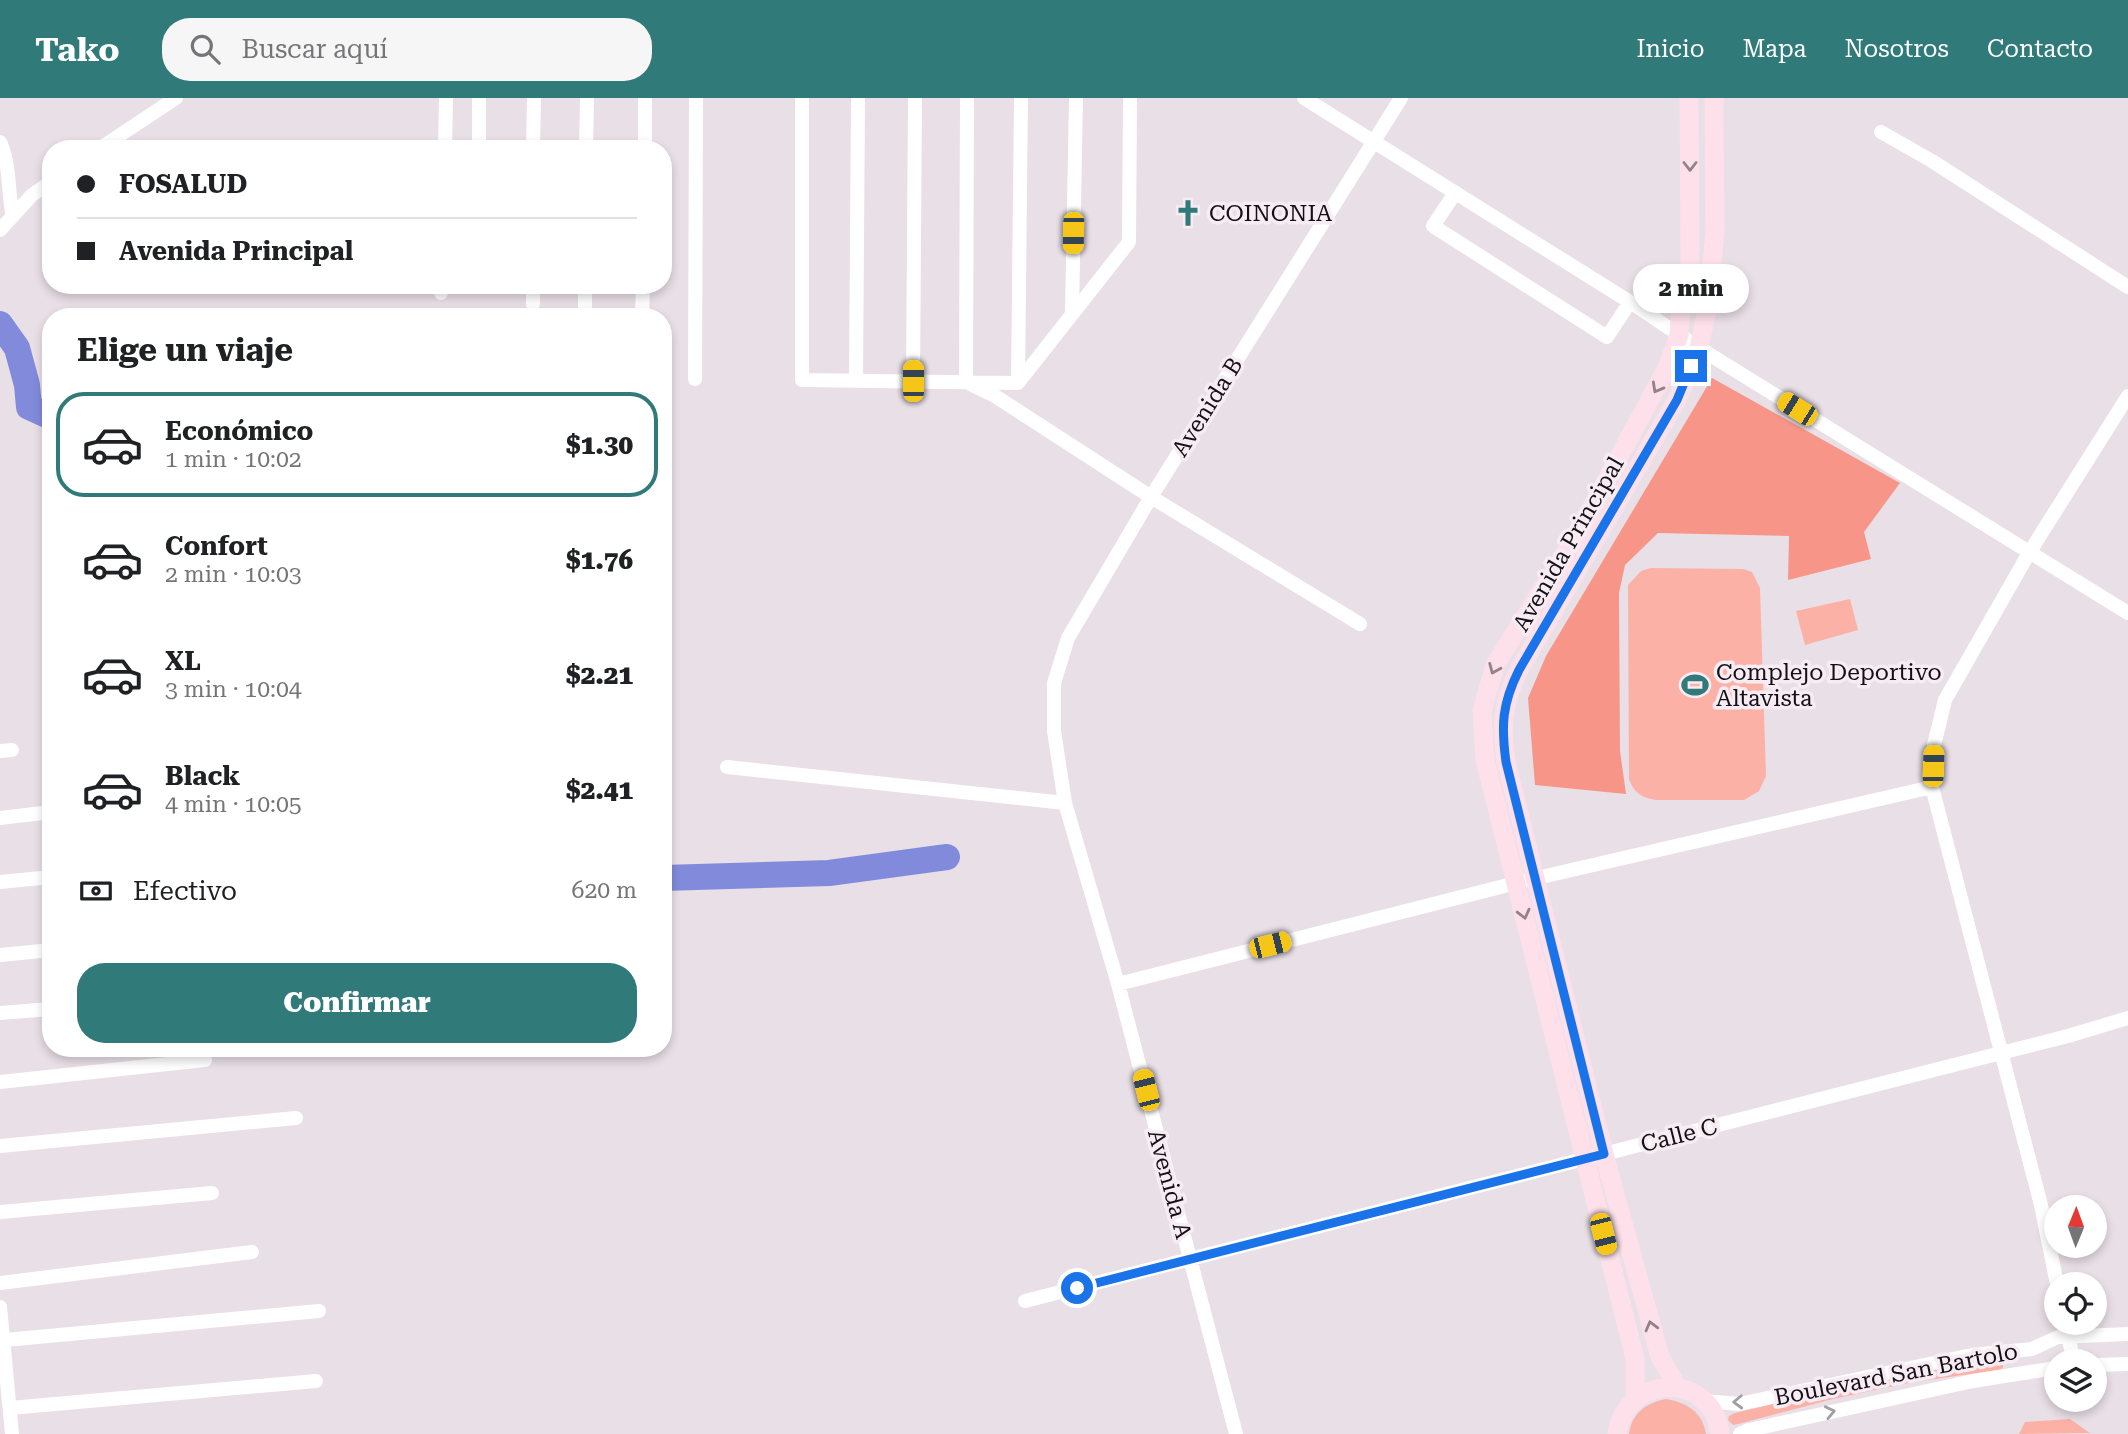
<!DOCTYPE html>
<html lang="es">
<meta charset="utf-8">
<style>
:root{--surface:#fff;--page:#f6f6f6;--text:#202124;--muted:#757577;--line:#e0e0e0;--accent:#307a79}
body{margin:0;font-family:"Roboto Serif",serif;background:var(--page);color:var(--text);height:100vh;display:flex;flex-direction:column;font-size:26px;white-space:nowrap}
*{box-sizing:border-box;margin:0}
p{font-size:23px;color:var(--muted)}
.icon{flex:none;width:38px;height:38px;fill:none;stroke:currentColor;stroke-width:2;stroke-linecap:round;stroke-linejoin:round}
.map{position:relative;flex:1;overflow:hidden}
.panel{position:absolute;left:42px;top:210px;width:630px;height:749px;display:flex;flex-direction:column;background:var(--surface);border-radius:28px;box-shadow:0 4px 10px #0003}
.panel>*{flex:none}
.top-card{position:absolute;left:42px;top:42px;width:630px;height:154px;border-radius:28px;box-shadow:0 4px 10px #0003;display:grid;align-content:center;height:154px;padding:0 35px;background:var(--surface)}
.needle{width:46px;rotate:1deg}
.buttons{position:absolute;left:2044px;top:1097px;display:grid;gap:14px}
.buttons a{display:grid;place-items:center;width:63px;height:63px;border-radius:50%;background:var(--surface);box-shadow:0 4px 10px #0003;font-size:35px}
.end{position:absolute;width:32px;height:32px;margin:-16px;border:9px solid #1a73e8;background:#fff;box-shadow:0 0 0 4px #fff}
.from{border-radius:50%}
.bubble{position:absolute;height:49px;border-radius:24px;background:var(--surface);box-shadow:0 4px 10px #0003;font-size:23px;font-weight:800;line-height:49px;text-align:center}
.car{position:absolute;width:21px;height:42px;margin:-21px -10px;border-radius:9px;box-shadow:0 0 5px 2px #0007;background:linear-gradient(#f5c518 24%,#345 0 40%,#f5c518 0 76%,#345 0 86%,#f5c518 0)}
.top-card b{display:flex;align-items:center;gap:24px;height:66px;font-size:26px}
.top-card b+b{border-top:2px solid var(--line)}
.top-card i{width:18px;height:18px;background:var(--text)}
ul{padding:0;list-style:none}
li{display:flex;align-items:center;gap:21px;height:105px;margin:0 14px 10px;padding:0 21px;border:4px solid transparent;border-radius:28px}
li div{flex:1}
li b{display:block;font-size:26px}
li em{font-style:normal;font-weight:800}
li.on{border-color:var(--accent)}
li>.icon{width:63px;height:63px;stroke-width:1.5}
h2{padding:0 35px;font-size:32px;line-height:84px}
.pay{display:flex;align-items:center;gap:18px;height:77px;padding:0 35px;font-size:26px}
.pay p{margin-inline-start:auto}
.button{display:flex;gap:14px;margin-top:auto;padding:14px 35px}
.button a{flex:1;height:80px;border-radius:28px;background:var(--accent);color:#fff;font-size:28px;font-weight:800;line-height:80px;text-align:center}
header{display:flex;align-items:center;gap:42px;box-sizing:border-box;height:98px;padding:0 35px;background:var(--accent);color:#fff}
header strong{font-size:33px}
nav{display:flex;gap:38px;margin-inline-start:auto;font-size:24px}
.search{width:490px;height:63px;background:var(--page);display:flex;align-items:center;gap:18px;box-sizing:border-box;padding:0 24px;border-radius:28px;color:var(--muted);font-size:26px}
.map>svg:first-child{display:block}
.green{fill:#fcb1a6}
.forest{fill:#f79688}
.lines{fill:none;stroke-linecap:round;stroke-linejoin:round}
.river{stroke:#828bdb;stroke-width:26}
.street{stroke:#fff;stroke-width:14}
.secondary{stroke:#fde0e9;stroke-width:19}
.oneway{stroke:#948289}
.oneway2{stroke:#a19fa1}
.route{stroke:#1a73e8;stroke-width:9}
.labels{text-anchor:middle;stroke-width:7;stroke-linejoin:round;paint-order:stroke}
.poi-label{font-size:23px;fill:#141013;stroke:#f7ecf4;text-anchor:start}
.street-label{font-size:23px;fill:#141013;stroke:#f7ecf4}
</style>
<header>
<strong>Tako</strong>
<div class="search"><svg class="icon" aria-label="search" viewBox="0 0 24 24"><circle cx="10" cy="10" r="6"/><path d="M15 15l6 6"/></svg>Buscar aquí</div>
<nav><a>Inicio</a><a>Mapa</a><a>Nosotros</a><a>Contacto</a></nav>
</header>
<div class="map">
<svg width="2128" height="1336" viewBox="0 0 2128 1336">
<rect width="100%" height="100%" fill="#e9dfe7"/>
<path class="green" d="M 1651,470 L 1743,471 L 1752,474 L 1760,490 L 1766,678 L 1759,693 L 1744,702 L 1656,702 C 1642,700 1634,695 1629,681 L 1628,487 L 1641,473 Z
M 1850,501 L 1858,532 L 1805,547 L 1796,513 Z
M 1994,1261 L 2003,1263 L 2003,1270 L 1999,1272 L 1913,1284 L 1833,1301 L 1738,1326 L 1733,1327 L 1728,1322 L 1729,1318 L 1735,1315 L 1911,1273 Z
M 1666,1301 C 1686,1304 1703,1314 1706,1336 L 1629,1336 C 1632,1315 1646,1305 1666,1301 Z
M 2070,1321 L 2090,1335 L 2019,1336 L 2025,1324 Z"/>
<path class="forest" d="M 1712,280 L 1900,385 L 1864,434 L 1871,461 L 1788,482 L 1789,438 L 1658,435 L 1625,467 L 1619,495 L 1620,653 L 1626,696 L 1535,687 L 1528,600 L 1546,558 Z"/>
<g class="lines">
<path class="river" d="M 0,226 L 17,250 L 27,287 L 29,309 L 51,319
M 663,780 L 829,775 L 947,759"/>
<path class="street" d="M 802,0 L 802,282 L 1018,285
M 967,0 L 966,284 L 995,298 L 1151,399 L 1360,526
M 1304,0 L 1630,204 L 1699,250 L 2128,515
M 1881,34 L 1932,63 L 2128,189
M 0,44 C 11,68 7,93 13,118
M 99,51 L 176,0
M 445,51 L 446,0
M 479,51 L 479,0
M 533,51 L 534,0
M 586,51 L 587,0
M 645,51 L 645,0
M 1455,95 L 1433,128 L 1607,239 L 1630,204
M 0,132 L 32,97 L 51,84
M 441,195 L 442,187
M 533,206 L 533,187
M 1072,216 L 1076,0
M 585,219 L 585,187
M 642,219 L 643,187
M 695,281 L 696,0
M 856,283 L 858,0
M 913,283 L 915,0
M 1018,285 L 1129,144 L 1130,0
M 1018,285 L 1021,0
M 0,653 L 12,652
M 727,669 L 1065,705
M 0,720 L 51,714
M 0,784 L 51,779
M 0,857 L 51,852
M 1118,886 L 1528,782 L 1932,689
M 0,915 L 51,911
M 0,984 L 205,962
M 0,1048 L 296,1020
M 0,1114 L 212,1095
M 0,1185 L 252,1154
M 2057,1186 L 2041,1107 L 1932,689 L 1934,647 L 1945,602 L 2029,455 L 2128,298
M 1025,1203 L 2068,938 L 2128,920
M 0,1209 L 12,1336
M 2065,1225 L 2074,1264
M 5,1242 L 319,1213
M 2095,1267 L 2128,1266
M 1704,1303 L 1739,1306 L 1972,1257 L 2032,1251 L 2058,1239 L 2128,1236
M 10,1310 L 316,1283
M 1236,1336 L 1118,886 L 1065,705 L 1054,633 L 1054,585 L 1068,540 L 1151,399 L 1401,0
M 1740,1336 L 1749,1332 L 1973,1283 L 2056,1270"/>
<path class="secondary" d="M 1678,1290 L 1660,1259 L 1604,1056 L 1506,664 C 1501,627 1502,606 1519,572 L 1677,302 L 1699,250 L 1708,206 L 1715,134 L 1714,0
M 1635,1301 L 1635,1261 L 1485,662 L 1482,613 L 1495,567 L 1580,431 L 1667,270 L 1679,237 L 1681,207 L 1689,186 L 1690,159 L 1689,0
M 1617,1336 C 1627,1274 1713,1274 1720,1336"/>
</g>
<defs><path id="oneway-chevron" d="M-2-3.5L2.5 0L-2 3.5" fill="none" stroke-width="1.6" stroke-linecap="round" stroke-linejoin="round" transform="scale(1.75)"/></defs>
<g class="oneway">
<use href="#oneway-chevron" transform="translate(1690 68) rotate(90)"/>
<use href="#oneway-chevron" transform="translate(1657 290) rotate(119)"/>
<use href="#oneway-chevron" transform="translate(1494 571) rotate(113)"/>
<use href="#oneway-chevron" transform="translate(1524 816) rotate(76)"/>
<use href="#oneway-chevron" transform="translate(1651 1228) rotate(-105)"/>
</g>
<g class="oneway2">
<use href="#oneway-chevron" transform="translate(1738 1304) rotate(178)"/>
<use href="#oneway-chevron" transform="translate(1830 1314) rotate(-12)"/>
</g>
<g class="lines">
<path class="route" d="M 1077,1190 L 1604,1056 L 1506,664 C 1501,627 1502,606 1519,572 L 1677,302 L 1691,268"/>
</g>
<defs>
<symbol id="church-bare" viewBox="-9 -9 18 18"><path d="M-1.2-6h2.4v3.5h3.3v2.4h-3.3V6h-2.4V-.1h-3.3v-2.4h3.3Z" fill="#307a79" stroke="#f7ecf4" stroke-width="2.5" paint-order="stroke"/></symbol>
<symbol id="stadium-bare" viewBox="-9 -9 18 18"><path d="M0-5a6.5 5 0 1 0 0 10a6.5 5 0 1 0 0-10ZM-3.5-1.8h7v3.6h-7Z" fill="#307a79" stroke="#f7ecf4" stroke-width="2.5" paint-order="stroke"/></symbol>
</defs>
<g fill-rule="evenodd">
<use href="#church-bare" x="1169" y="96" width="38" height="38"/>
<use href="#stadium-bare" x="1676" y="568" width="38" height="38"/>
</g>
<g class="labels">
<g class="poi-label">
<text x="1209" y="123">COINONIA</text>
<text x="1716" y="582">Complejo Deportivo<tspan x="1716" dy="26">Altavista</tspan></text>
</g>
<g class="street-label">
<text transform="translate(1207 309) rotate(-58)" y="8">Avenida B</text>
<text transform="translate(1568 446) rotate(-60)" y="8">Avenida Principal</text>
<text transform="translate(1679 1037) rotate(-14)" y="8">Calle C</text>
<text transform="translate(1170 1086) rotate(75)" y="8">Avenida A</text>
<text transform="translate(1896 1276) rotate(-11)" y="8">Boulevard San Bartolo</text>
</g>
</g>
</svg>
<div class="buttons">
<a><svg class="needle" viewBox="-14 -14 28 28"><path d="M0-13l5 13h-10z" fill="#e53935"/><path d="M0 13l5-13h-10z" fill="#757577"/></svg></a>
<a><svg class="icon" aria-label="locate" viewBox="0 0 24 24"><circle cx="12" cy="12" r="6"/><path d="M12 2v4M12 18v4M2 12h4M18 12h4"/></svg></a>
<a><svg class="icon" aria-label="layers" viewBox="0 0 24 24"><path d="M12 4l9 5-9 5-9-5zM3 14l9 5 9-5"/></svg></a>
</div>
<i class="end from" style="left:1077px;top:1190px"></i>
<i class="end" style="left:1691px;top:268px"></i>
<div class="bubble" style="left:1633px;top:166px;width:116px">2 min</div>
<i class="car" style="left:1073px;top:135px;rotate:181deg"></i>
<i class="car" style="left:913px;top:283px;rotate:0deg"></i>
<i class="car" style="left:1797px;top:311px;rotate:302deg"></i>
<i class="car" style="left:1933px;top:668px;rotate:2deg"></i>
<i class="car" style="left:1270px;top:847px;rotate:76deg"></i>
<i class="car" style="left:1146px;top:992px;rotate:346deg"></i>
<i class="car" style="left:1603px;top:1136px;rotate:166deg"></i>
<div class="top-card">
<b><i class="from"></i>FOSALUD</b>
<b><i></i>Avenida Principal</b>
</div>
<section class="panel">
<h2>Elige un viaje</h2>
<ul>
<li class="on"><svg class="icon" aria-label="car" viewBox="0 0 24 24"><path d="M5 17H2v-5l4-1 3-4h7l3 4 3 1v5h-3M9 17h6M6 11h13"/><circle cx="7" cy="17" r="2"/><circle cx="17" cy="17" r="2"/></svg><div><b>Económico</b><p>1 min · 10:02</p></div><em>$1.30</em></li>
<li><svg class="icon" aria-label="car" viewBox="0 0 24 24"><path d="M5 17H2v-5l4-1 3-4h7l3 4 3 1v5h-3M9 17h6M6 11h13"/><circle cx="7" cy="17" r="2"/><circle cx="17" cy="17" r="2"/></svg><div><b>Confort</b><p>2 min · 10:03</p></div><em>$1.76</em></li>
<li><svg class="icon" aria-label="car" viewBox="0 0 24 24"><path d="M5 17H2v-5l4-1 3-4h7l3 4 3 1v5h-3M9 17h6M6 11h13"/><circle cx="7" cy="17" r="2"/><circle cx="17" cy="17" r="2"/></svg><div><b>XL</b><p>3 min · 10:04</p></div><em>$2.21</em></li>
<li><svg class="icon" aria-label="car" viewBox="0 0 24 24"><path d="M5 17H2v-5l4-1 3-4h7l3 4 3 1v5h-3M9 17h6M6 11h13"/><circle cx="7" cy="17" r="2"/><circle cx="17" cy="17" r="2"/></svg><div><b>Black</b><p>4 min · 10:05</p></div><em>$2.41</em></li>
</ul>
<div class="pay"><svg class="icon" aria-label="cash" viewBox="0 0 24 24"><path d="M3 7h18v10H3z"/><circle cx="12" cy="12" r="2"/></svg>Efectivo<p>620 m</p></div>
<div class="button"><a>Confirmar</a></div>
</section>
</div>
